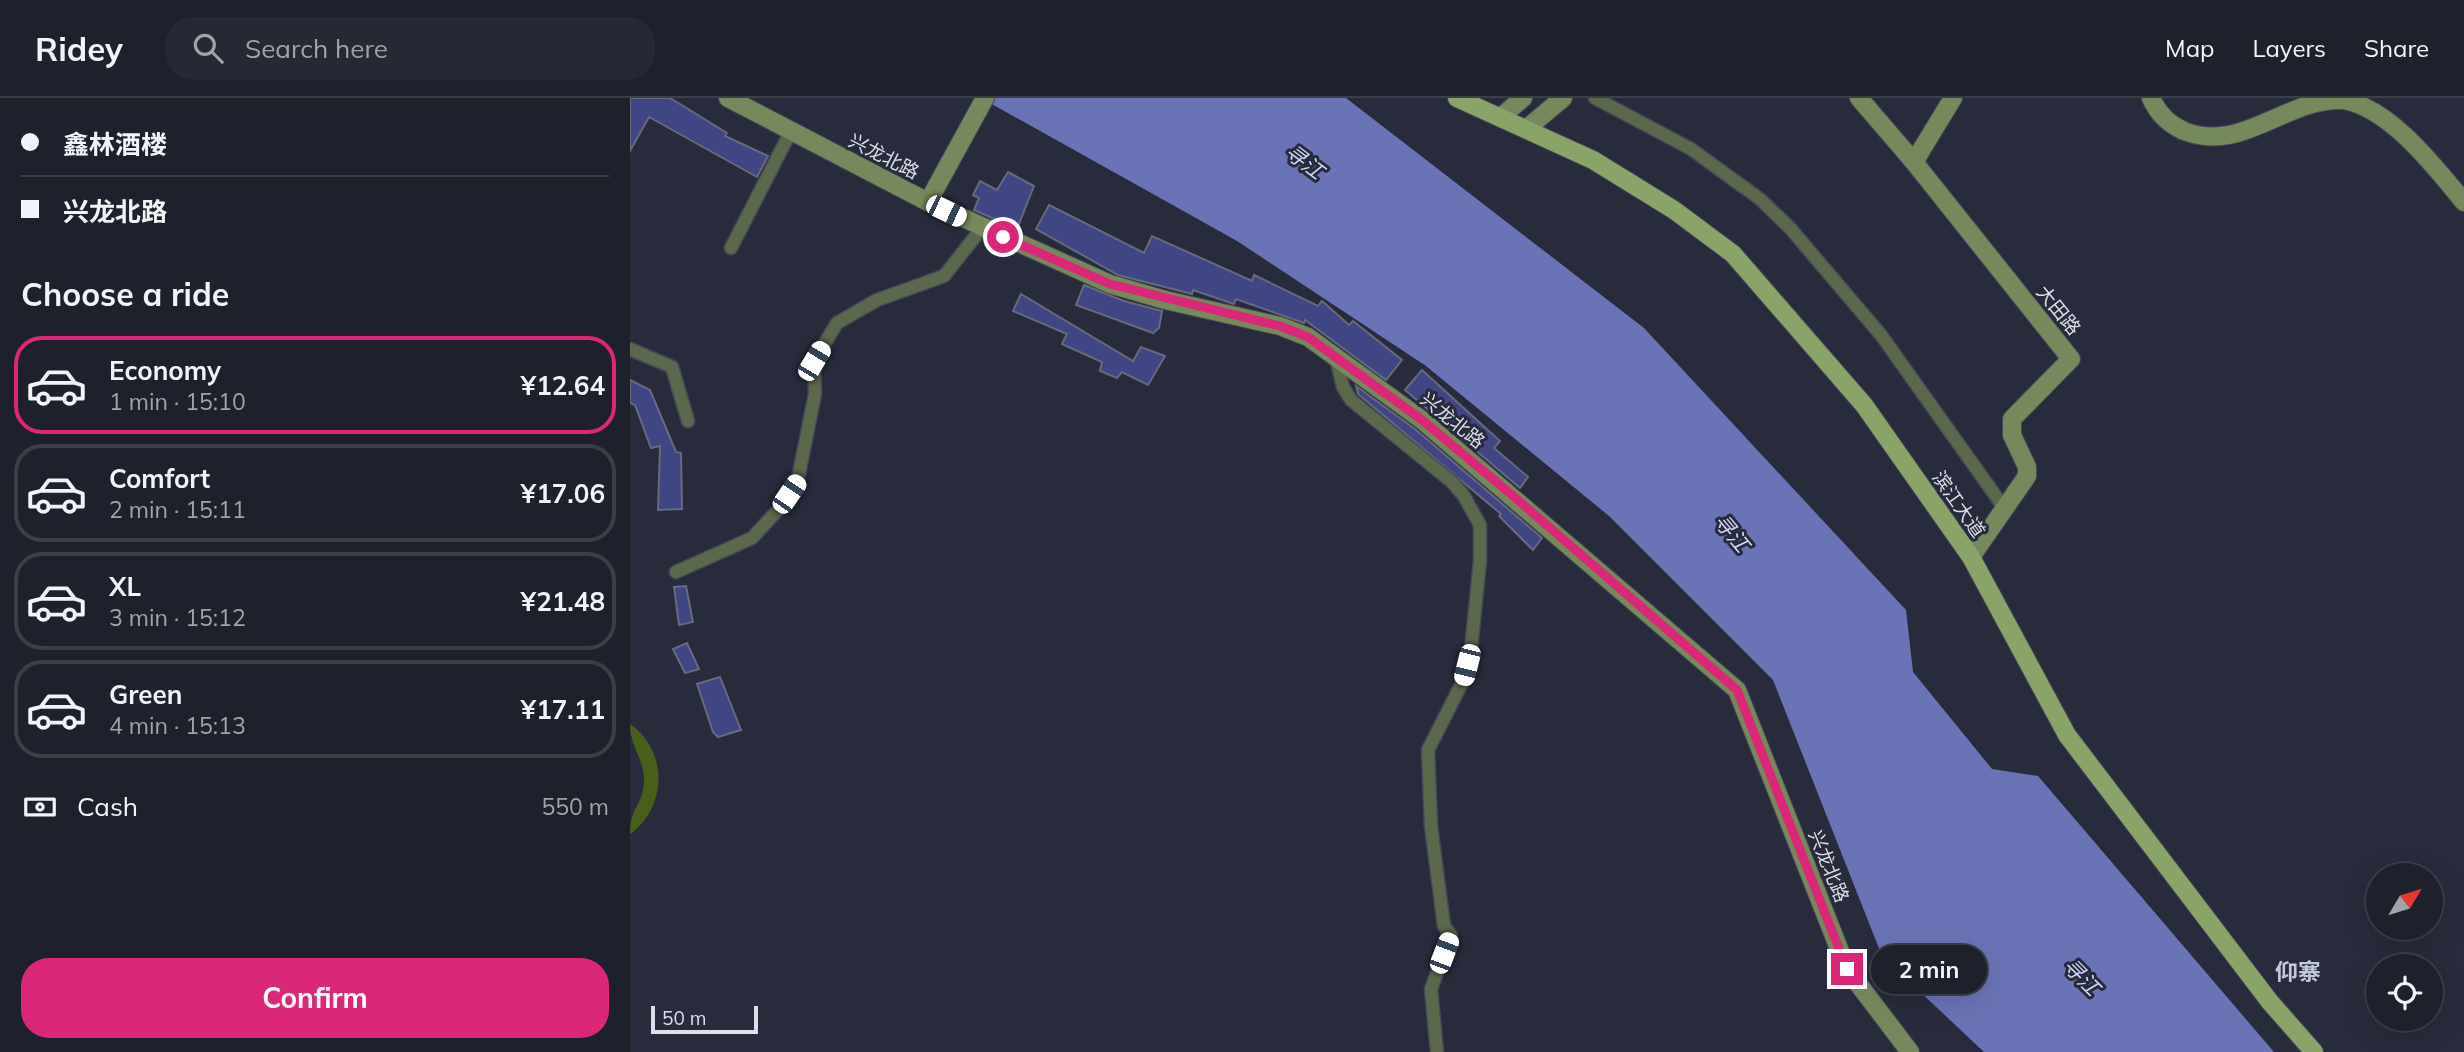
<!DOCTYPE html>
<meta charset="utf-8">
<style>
:root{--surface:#1e202c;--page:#262834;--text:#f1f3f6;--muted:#a1a3a9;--line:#3c3e48;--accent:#db2777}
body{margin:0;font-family:Mulish,"Noto Sans SC",sans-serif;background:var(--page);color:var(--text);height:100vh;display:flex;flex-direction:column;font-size:26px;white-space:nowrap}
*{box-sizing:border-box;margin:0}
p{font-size:23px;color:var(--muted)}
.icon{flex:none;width:38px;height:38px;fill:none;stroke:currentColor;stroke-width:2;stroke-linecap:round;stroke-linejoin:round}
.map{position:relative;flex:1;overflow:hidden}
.drawer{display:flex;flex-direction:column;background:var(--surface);width:630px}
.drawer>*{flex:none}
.hud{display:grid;align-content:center;height:154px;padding:0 21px;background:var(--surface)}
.needle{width:46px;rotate:52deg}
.fabs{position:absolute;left:1736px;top:765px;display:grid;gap:14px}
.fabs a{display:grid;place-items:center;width:77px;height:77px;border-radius:50%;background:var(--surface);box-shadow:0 7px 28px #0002,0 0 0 2px var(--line);font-size:35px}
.scale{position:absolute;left:21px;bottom:18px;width:107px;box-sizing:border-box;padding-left:7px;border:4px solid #dcdee9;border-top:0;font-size:19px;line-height:24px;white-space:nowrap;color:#dcdee9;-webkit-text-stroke:5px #282b3b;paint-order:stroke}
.end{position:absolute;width:32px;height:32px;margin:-16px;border:9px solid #db2777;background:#fff;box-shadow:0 0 0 4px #fff}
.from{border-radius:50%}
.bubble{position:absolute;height:49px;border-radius:24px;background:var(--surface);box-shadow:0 7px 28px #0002,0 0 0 2px var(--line);font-size:23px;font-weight:700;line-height:49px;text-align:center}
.car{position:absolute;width:21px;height:42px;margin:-21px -10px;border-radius:9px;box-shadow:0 0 5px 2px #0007;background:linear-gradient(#fff 24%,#345 0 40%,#fff 0 76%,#345 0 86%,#fff 0)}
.hud b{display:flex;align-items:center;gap:24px;height:66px;font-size:26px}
.hud b+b{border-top:2px solid var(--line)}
.hud i{width:18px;height:18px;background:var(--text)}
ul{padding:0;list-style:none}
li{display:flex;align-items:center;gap:21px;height:98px;margin:0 14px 10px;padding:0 7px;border:4px solid var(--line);border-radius:28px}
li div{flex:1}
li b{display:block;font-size:26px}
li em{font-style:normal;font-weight:700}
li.active{border-color:var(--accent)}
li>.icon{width:63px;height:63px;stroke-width:1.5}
h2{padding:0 21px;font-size:32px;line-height:84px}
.pay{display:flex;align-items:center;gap:18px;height:77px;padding:0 21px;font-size:26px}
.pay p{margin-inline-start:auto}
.button{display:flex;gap:14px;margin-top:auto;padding:14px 21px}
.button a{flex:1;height:80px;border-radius:28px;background:var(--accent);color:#fff;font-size:28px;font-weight:700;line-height:80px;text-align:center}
header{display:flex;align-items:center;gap:42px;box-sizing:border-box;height:98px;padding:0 35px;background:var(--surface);border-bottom:2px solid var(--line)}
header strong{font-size:33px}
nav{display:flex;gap:38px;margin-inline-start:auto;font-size:24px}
.search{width:490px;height:63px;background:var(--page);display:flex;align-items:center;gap:18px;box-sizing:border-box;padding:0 24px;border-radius:28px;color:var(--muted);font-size:26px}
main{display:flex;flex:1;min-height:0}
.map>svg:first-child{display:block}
.green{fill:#475f1b}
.water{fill:#6a73b5}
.building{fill:#404684;stroke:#676a7d;stroke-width:2}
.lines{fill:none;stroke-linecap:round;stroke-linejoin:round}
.street-casing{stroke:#454857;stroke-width:15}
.secondary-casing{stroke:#454857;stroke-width:20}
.primary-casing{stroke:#454857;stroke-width:20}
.street{stroke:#5c684c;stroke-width:12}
.secondary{stroke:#76895c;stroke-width:18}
.primary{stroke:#8aa368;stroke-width:18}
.route{stroke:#db2777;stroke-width:9}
.labels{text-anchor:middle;stroke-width:6;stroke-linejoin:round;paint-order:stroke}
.street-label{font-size:19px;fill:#dcdee9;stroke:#282b3b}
.water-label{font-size:21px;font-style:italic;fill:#d0d8fd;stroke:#282b3b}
.quarter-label{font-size:23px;font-weight:bold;fill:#c3c7dc;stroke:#282b3b}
</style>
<header>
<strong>Ridey</strong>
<div class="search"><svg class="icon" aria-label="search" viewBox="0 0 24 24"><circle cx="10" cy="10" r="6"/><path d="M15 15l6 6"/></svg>Search here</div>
<nav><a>Map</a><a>Layers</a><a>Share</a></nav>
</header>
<main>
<section class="drawer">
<div class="hud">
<b><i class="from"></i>鑫林酒楼</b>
<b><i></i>兴龙北路</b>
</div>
<h2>Choose a ride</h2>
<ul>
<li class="active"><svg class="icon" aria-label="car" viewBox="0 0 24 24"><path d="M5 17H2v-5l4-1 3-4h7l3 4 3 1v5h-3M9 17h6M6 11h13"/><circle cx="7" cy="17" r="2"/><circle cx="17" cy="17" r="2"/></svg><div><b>Economy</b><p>1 min · 15:10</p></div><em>¥12.64</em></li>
<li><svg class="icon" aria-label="car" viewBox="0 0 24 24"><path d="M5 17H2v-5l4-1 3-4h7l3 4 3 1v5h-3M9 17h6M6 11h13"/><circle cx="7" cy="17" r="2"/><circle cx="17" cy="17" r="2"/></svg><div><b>Comfort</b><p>2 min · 15:11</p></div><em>¥17.06</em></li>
<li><svg class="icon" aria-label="car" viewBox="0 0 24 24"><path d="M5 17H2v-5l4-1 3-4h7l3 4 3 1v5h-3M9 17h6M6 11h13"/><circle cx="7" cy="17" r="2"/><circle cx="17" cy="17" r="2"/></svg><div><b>XL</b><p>3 min · 15:12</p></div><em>¥21.48</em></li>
<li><svg class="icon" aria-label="car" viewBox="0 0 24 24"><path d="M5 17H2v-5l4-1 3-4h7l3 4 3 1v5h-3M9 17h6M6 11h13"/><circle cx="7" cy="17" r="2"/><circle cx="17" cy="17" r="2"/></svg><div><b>Green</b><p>4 min · 15:13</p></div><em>¥17.11</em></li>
</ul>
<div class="pay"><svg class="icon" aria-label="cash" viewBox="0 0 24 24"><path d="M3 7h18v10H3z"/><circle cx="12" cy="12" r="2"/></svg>Cash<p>550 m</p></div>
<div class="button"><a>Confirm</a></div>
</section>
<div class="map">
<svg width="1834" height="954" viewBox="0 0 1834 954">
<rect width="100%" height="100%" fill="#282b3b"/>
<path class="green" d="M 0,626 C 39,653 37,710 0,736 C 0,709 13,707 14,684 C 15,661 0,650 0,626 Z"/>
<path class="water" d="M 351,0 L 716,0 L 1014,230 L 1276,512 L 1283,574 L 1362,671 L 1408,678 L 1644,954 L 1354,954 L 1252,858 L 1143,582 L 979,418 L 796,268 L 607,143 Z"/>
<path class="building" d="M 0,0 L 40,0 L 97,35 L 95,38 L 138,58 L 127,79 L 19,19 L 0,53 Z
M 378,74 L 404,88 L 387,131 L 344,112 L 349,100 L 343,97 L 350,83 L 367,92 Z
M 419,107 L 514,155 L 522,138 L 622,183 L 624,177 L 688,208 L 692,203 L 719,227 L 723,223 L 772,262 L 756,282 L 675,222 L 674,225 L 606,201 L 604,206 L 563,192 L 562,196 L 488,177 L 406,131 Z
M 454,187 L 494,203 L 532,213 L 529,230 L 523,235 L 446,207 Z
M 391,196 L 503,263 L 511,249 L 535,258 L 518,287 L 492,274 L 487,280 L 470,273 L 472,264 L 432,246 L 437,236 L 383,213 Z
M 792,272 L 870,343 L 864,350 L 898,379 L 890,390 L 775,292 Z
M 0,282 L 20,292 L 46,354 L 51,355 L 52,411 L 28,412 L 30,348 L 21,350 L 5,307 L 0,305 Z
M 726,288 L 785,331 L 912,440 L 903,452 L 869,418 L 871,416 L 728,296 Z
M 56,488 L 63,524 L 49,527 L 44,489 Z
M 57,545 L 69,571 L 55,575 L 43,551 Z
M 90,579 L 111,632 L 88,639 L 83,634 L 67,586 Z"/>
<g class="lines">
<defs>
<path id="street" d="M 965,0 L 1061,51 L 1130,101 L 1160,130 L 1251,237 L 1375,411
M 101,150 L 161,33
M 0,251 L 42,269 L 58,323
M 706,260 L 713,289 L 721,302 L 822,384 L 834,398 L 850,427 L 850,463 L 841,551 L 833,583 L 798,652 L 801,728 L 814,828 L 821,837 L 801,891 L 807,954
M 46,474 L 122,440 L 149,411 L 168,381 L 185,296 L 184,263 L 207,225 L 247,202 L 314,178 L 352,130"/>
<path id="secondary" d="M 98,0 L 298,104 L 480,186 L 535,202 L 650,228 L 678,239 L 792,322 L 1107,592 L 1217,871 L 1280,954
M 1229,0 L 1284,64 L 1441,261 L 1382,321 L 1382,337 L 1397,369 L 1397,378 L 1341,459
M 1521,0 C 1528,16 1538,26 1554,33 C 1612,56 1655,0 1713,2 C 1760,10 1805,69 1834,104
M 871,19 L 893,0
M 896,31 L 933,0
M 1284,64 L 1323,0
M 298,104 L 355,0"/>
<path id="primary" d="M 827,0 L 963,62 L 1044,112 L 1103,156 L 1234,307 L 1341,459 L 1437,637 L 1640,904 L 1684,954"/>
</defs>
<use href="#street" class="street-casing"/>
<use href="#secondary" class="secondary-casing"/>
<use href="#primary" class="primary-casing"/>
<use href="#street" class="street"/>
<use href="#secondary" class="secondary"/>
<use href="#primary" class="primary"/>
</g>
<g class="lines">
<path class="route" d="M 373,139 L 480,186 L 650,228 L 678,239 L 792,322 L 882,397 L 1107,592 L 1217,871"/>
</g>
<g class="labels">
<g class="street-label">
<text transform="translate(254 58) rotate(27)" y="7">兴龙北路</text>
<text transform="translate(1429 212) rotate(51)" y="7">大田路</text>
<text transform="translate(823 322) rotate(39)" y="7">兴龙北路</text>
<text transform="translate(1329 406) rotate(55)" y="7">滨江大道</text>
<text transform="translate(1199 768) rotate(68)" y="7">兴龙北路</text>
</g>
<g class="water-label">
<text transform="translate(674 64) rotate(37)" y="7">寻江</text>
<text transform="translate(1101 435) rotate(50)" y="7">寻江</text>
<text transform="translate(1451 879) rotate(45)" y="7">寻江</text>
</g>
<g class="quarter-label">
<text x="1668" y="882">仰寨</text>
</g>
</g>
</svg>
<div class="fabs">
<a><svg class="needle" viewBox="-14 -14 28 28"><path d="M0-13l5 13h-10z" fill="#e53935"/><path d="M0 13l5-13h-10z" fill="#a1a3a9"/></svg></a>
<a><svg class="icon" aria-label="locate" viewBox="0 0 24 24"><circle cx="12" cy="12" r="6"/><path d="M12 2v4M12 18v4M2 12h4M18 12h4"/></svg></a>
</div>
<div class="scale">50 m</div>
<i class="end from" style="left:373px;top:139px"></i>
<i class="end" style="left:1217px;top:871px"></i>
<div class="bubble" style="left:1241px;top:847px;width:116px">2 min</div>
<i class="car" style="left:316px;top:113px;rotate:116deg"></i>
<i class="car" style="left:184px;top:263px;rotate:31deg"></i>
<i class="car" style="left:159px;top:396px;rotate:34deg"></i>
<i class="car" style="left:837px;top:567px;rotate:194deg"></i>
<i class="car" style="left:814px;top:855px;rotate:21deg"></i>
</div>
</main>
